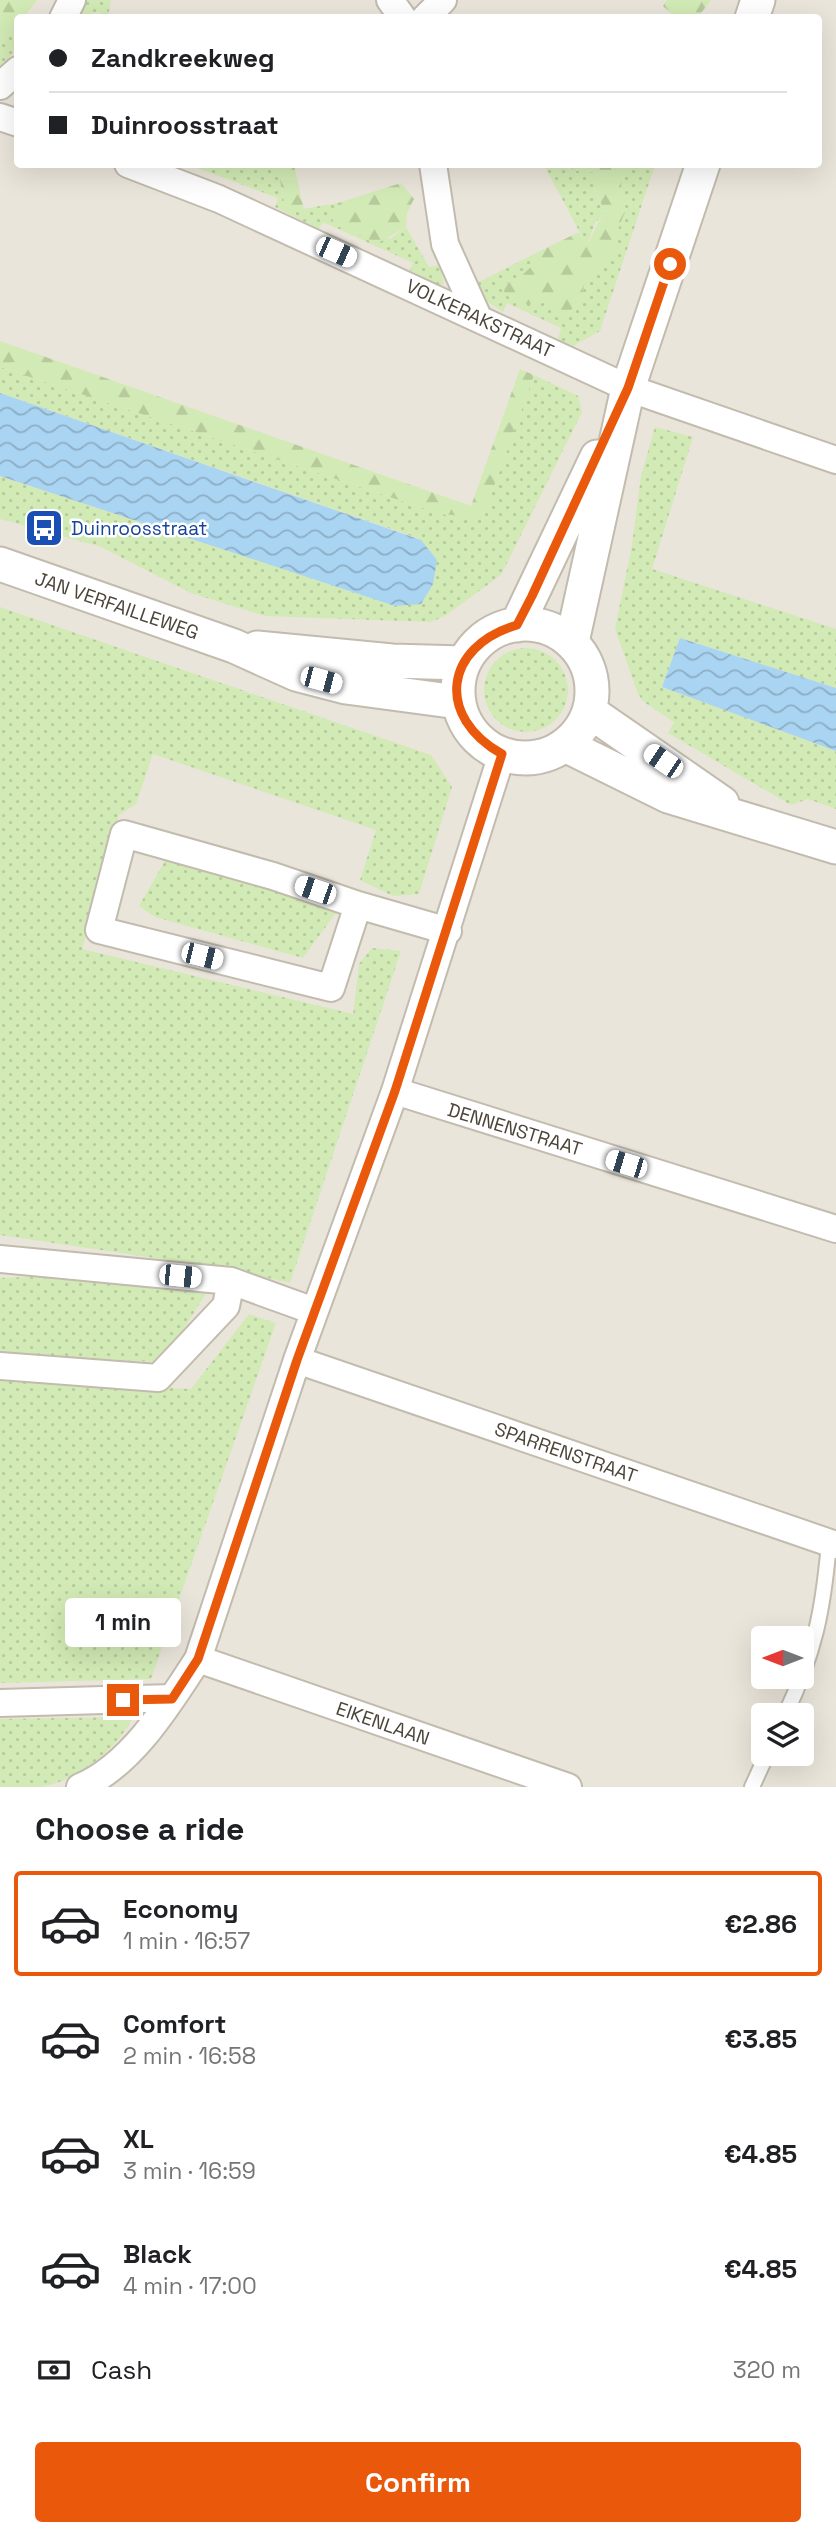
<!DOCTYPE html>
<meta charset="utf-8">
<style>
:root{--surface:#fff;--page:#f2f2f2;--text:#202124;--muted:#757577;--line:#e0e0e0;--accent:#ea580c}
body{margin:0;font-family:"Space Grotesk",sans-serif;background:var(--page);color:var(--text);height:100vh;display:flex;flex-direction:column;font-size:26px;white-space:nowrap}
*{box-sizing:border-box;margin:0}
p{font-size:23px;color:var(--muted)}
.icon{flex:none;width:38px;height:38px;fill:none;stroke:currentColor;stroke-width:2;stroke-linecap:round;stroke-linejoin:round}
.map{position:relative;height:1787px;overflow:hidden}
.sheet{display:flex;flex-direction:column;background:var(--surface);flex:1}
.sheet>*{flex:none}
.banner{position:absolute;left:14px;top:14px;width:808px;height:154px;border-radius:7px;box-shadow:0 7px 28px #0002;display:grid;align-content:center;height:154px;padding:0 35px;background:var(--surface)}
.needle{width:46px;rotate:270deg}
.controls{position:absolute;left:751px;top:1626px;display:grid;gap:14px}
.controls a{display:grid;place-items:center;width:63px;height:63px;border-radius:7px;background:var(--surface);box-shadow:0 7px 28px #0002;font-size:35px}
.end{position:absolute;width:32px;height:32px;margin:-16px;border:9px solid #ea580c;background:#fff;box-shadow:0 0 0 4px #fff}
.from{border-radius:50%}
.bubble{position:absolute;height:49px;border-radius:7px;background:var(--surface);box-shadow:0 7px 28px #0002;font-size:23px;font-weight:600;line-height:49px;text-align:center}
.car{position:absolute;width:21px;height:42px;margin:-21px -10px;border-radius:9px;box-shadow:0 0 5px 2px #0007;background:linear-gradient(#fff 24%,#345 0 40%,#fff 0 76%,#345 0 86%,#fff 0)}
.banner b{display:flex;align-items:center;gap:24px;height:66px;font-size:26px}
.banner b+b{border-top:2px solid var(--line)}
.banner i{width:18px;height:18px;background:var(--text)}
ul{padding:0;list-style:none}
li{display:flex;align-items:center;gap:21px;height:105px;margin:0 14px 10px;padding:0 21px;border:4px solid transparent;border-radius:7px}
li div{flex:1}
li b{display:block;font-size:26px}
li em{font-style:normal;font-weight:600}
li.active{border-color:var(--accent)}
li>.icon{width:63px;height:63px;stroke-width:1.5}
h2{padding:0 35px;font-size:32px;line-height:84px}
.pay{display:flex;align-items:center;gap:18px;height:77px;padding:0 35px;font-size:26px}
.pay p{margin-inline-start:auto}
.primary-button{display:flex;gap:14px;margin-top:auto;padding:14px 35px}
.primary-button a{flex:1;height:80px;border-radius:7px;background:var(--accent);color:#fff;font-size:28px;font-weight:600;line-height:80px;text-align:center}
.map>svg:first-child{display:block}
.residential{fill:#eae5da;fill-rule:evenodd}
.grass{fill:url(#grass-dots)}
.forest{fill:url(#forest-firs)}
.water{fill:url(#water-waves)}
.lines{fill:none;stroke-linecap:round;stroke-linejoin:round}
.service-casing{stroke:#c2bbae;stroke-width:18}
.minor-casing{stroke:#c2bbae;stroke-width:30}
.tertiary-casing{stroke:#c2bbae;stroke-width:37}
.service{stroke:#fff;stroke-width:14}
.minor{stroke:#fff;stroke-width:26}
.tertiary{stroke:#fff;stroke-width:33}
.route{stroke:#ea580c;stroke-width:9}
.labels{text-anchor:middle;stroke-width:5;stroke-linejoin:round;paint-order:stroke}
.street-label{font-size:19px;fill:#4b4439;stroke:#fff}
.transit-label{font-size:19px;fill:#164399;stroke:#fff;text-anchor:start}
</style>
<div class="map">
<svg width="836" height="1787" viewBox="0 0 836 1787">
<defs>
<pattern id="grass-dots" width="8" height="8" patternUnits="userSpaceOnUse" patternTransform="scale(1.75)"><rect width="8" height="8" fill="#d2eab5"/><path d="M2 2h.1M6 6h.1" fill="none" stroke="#b6ca9c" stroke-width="1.8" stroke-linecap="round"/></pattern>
<pattern id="forest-firs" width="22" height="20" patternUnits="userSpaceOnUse" patternTransform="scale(1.75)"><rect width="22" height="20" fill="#d2eab5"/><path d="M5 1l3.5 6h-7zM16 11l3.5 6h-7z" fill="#b6ca9c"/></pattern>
<pattern id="water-waves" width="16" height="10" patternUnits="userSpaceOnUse" patternTransform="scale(1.75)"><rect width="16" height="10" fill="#a9d4f2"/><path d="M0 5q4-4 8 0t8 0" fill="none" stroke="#8caec5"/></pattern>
</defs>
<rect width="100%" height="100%" fill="#f6f3ec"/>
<path class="residential" d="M 0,0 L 836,0 L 836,1787 L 0,1787 ZM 18,18 L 819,18 L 819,164 L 18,164 ZM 763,1638 L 802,1638 L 802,1676 L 763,1676 ZM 763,1715 L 802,1715 L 802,1754 L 763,1754 Z"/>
<path class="grass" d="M 80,0 L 111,0 L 108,17 L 101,17 L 99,12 L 78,17 Z
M 17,23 L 17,50 L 0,66 L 0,44 L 8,38 L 10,29 Z
M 189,165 L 277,165 L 284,201 L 291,211 L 338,203 L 332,224 L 390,239 L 406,227 L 429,267 L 440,265 L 444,284 L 438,286 L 410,270 L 413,263 L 323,222 L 319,229 L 275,207 L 278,198 Z
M 544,165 C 567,165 577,174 600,172 L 594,188 L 605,213 L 595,223 L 587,246 Z
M 630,165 L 655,165 L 600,331 L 573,346 L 558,340 L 561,328 L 507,303 L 503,312 L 485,300 L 477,283 L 532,255 L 533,266 L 519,278 L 502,285 L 541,300 L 583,296 C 583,271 601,265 618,249 L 618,229 L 626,210 C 620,191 618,181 630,165 Z
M 0,367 L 441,514 L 483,518 L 534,375 L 578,396 L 582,412 L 501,575 L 445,616 L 431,622 L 265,616 L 191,593 L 101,547 L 0,519 L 0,476 L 395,606 L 420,539 L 0,393 Z
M 655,427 L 693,437 L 652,569 L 836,629 L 836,688 L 680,638 L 662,687 L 836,751 L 836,809 L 808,799 L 791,805 L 668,733 L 674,722 L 644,702 L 638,694 L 615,629 L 632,545 L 641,476 Z
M 0,607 L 431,755 L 452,787 L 419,894 L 393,896 L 360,880 L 376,830 L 153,754 L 136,804 L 119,815 L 82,949 L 353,1014 L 359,964 L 372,948 L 401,951 L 290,1283 L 229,1269 L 0,1235 Z
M484 690a42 42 0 1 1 84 0a42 42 0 1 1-84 0Z
M 166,859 L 340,907 L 303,958 L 155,917 L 139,906 Z
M 30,1277 L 207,1292 L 181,1333 L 154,1362 L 0,1353 L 0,1278 Z
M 249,1314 L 276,1323 L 151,1679 L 0,1683 L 0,1379 L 191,1389 Z
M 133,1717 C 117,1750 76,1782 39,1787 C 26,1787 13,1787 0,1787 L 0,1719 Z"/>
<path class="forest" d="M 0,0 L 37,0 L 24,17 L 18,18 L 8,38 L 0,44 Z
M 667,0 L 711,0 L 698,17 L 676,18 L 663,6 Z
M 277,165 L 294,165 L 304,210 L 291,211 L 284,201 Z
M 567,165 L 630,165 C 618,181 620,191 626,210 L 618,229 L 618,249 C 601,265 583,271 583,296 L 572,309 L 559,316 L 541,300 C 526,308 517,303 505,294 L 502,285 L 519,278 L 532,266 L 532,255 L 579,232 L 587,245 C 595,234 595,223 605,213 L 594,187 L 600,172 C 589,172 575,174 567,165 Z
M 401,183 L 414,199 L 407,213 L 406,227 L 378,243 L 332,224 L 338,203 Z
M 0,341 L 471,506 L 520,369 L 534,375 L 483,518 L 441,514 L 0,367 Z"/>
<path class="water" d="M 0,393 L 421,540 L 437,560 L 433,584 L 421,604 L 395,606 L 0,476 Z
M 680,638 L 836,688 L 836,751 L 662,687 Z"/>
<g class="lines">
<defs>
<path id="service" d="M 785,1715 C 815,1652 823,1611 829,1543
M 752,1787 L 767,1754"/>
<path id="minor" d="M 390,0 L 403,18
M 63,18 L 72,0
M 425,18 L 443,0
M 0,86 L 18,70
M 0,117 L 18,123
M 128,164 L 219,199 L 628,388 L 836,460
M 433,164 L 445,244 L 477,315
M 358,905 L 273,876 L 124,834 L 99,930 L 331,988 L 358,905 L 448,931
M 395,1091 L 836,1229
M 0,1259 L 231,1281 L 314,1311
M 297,1360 L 836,1545
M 0,1366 L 158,1378 L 226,1306 L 231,1281
M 198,1659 L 568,1787
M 0,1703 L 172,1698
M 80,1787 C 131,1766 169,1704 198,1659 L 297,1360 L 395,1091 L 502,754"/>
<path id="tertiary" d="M 752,18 L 758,0
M 0,564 L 234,646 L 296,674 L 346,687 L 458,702
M458 691a67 67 0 1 1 134 0a67 67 0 1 1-134 0Z
M 517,625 L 597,457
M 572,642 L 628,388 L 703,164
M 257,648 L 392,661 L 463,663
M 589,711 L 722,803
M 565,745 L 668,796 L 836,847"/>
</defs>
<use href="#service" class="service-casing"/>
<use href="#minor" class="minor-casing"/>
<use href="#tertiary" class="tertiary-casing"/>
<use href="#service" class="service"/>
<use href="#minor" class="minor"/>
<use href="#tertiary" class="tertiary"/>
</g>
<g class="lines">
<path class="route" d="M 123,1700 L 172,1699 L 198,1659 L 297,1360 L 395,1091 L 502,754 C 436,717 443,647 517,625 L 532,596 L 628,388 L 670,264"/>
</g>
<defs>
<symbol id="bus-square" viewBox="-11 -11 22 22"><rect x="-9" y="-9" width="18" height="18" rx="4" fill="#1a4fb4" stroke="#fff"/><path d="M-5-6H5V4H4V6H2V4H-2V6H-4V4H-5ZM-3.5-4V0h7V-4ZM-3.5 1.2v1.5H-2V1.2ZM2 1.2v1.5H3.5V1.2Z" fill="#fff"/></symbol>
</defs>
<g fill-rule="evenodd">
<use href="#bus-square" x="22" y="506" width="44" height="44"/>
</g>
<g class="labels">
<g class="street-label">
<text transform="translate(480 318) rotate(25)" y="7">VOLKERAKSTRAAT</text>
<text transform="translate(117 605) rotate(19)" y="7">JAN VERFAILLEWEG</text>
<text transform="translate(515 1129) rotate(17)" y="7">DENNENSTRAAT</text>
<text transform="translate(566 1452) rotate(19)" y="7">SPARRENSTRAAT</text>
<text transform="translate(383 1723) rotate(19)" y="7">EIKENLAAN</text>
</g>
<g class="transit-label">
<text x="71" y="535">Duinroosstraat</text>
</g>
</g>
</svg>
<div class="controls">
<a><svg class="needle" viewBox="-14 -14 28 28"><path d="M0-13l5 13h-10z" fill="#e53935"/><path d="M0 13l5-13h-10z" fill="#757577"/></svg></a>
<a><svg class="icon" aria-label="layers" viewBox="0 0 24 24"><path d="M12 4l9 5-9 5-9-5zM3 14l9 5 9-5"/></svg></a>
</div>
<i class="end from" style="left:670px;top:264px"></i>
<i class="end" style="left:123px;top:1700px"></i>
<div class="bubble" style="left:65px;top:1598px;width:116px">1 min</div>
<i class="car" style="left:336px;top:252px;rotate:114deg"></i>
<i class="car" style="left:321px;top:680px;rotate:105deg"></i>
<i class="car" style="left:663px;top:761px;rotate:304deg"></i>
<i class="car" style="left:315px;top:890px;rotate:289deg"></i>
<i class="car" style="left:202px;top:956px;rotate:104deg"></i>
<i class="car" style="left:626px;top:1164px;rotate:287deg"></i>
<i class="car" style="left:180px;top:1276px;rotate:96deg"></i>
<div class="banner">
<b><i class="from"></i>Zandkreekweg</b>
<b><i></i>Duinroosstraat</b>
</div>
</div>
<section class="sheet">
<h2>Choose a ride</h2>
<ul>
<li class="active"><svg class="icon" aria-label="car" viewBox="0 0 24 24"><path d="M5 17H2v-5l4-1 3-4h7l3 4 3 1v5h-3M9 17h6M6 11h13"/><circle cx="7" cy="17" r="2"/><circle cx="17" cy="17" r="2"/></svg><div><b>Economy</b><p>1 min · 16:57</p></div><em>€2.86</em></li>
<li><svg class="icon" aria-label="car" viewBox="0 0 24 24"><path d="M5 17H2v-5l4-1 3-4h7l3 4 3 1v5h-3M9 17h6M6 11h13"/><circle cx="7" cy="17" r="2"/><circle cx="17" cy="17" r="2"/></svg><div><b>Comfort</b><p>2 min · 16:58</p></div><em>€3.85</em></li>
<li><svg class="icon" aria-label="car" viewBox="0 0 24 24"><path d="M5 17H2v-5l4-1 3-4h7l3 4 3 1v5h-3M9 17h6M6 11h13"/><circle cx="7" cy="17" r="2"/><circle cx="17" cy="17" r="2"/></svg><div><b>XL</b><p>3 min · 16:59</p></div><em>€4.85</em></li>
<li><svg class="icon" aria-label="car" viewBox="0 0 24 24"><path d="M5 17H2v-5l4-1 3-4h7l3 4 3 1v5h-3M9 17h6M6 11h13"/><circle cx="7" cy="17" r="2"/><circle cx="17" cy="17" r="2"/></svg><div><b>Black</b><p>4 min · 17:00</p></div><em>€4.85</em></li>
</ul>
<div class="pay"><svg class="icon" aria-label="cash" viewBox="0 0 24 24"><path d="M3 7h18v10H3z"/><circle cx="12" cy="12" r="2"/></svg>Cash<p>320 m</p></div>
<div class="primary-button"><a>Confirm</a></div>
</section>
